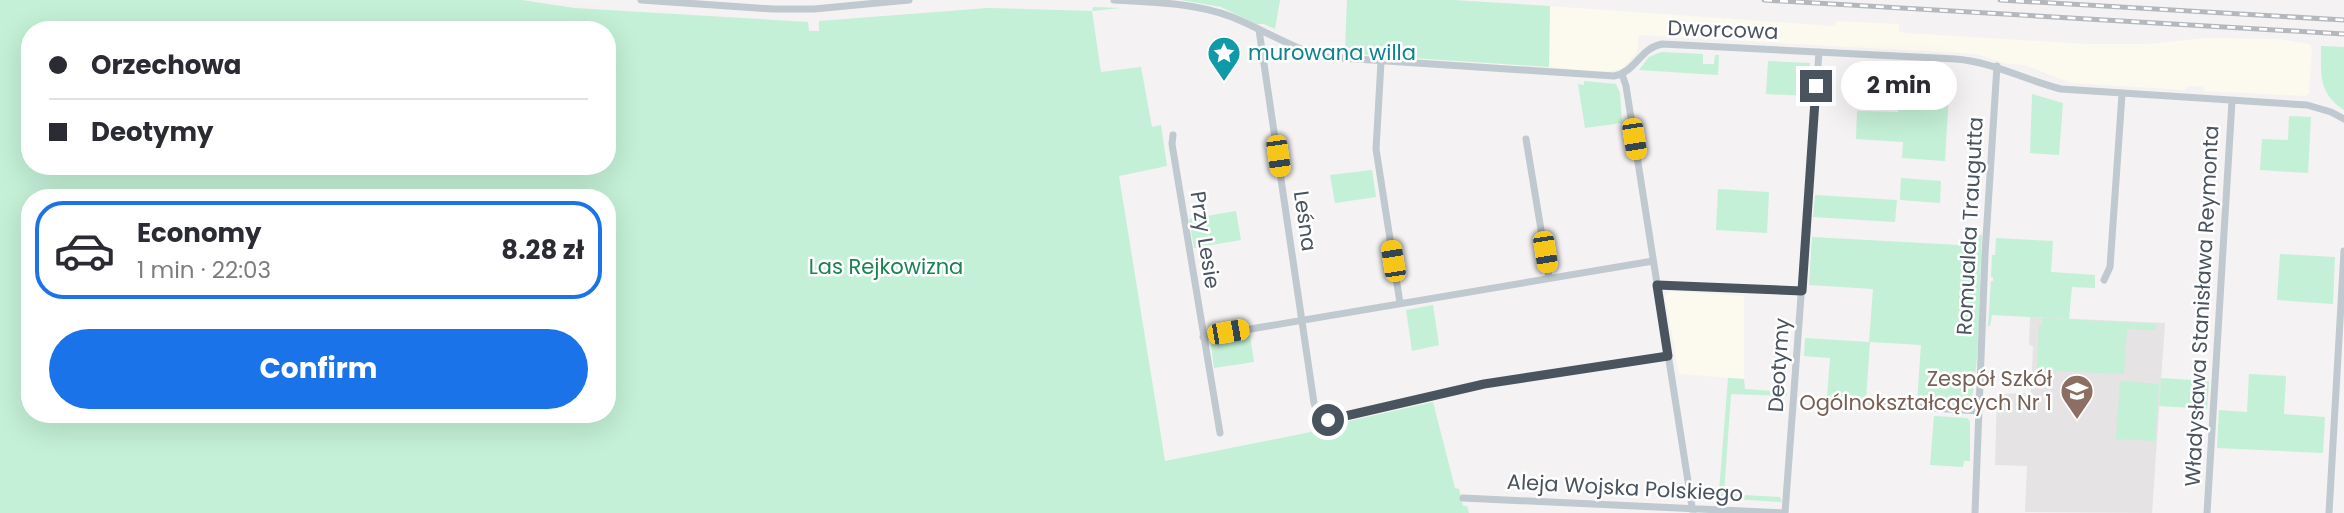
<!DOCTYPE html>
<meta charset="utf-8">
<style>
:root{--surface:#fff;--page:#f2f2f3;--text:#2b2b33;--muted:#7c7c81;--line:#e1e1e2;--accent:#1a73e8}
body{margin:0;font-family:Poppins,sans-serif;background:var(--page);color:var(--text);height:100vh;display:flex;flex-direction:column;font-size:26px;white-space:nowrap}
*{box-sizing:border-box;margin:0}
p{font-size:23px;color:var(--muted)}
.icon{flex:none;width:38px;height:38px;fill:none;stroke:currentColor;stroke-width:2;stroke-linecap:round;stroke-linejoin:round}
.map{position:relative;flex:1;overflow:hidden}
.side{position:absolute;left:21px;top:189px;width:595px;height:234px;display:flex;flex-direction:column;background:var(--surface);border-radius:28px;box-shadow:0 7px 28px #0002}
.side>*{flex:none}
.hud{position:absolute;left:21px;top:21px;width:595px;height:154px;border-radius:28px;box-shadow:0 7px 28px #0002;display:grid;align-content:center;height:154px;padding:0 28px;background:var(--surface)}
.end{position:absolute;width:32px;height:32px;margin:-16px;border:9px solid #4a545f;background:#fff;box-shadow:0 0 0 4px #fff}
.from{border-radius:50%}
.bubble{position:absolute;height:49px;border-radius:24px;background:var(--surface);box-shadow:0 7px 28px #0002;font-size:23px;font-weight:700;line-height:49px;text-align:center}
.car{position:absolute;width:21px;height:42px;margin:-21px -10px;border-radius:9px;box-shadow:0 0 5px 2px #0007;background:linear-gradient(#f5c518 24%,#345 0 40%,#f5c518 0 76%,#345 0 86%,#f5c518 0)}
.hud b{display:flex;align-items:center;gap:24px;height:66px;font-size:26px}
.hud b+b{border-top:2px solid var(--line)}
.hud i{width:18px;height:18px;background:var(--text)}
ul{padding:12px 0 0;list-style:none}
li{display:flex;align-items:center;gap:21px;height:98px;margin:0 14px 10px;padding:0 14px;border:4px solid transparent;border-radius:28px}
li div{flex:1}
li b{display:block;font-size:26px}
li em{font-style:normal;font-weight:700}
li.active{border-color:var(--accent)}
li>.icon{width:63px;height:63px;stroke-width:1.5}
.button{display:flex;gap:14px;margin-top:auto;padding:14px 28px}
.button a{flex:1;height:80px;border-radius:42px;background:var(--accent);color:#fff;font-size:28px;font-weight:700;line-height:80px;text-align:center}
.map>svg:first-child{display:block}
.commercial{fill:#fcf9ee}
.education{fill:#e5e3e4}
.green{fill:#c3f0d6;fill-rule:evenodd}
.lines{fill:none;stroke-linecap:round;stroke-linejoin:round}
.street{stroke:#c0c8d0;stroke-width:7}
.rail-casing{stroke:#b4b7bc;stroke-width:5}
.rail{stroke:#fff;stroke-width:2.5;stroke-dasharray:8;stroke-linecap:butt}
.route{stroke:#4a545f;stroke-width:9}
.labels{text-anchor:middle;stroke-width:5;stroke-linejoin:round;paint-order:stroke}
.street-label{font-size:21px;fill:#4a545f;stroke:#fff}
.culture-label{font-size:21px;fill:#0d838f;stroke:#fff;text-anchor:start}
.park-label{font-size:21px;fill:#198253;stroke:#fff}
.education-label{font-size:21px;fill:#785e54;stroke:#fff;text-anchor:end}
</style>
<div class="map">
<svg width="2344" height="513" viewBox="0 0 2344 513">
<rect width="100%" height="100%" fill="#f4f2f2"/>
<path class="commercial" d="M 1550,6 L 1835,26 L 1836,21 L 1899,24 L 1899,31 L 1908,33 L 2087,44 L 2147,44 L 2205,38 L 2279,39 L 2310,44 L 2312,50 L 2309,93 L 2305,96 L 2204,91 L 2203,87 L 2188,86 L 2185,90 L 2071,83 L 2025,65 L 2007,64 L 1976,54 L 1654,36 L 1639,35 L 1637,52 L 1622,69 L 1603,72 L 1549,67 Z
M 1670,291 L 1744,296 L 1744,379 L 1679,374 L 1665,296 Z"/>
<path class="education" d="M 2030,317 L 2165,323 L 2152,513 L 2025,512 L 2027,466 L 1995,465 L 1997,394 L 2031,393 L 2033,346 L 2029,345 Z"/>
<path class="green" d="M 0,0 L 522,0 L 574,8 L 808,22 L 809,31 L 819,31 L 819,21 L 988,8 L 1092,11 L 1093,7 L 1121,8 L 1092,11 L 1101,72 L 1141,67 L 1152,127 L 1161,125 L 1167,166 L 1119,176 L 1165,461 L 1311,432 L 1309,420 L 1313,419 L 1323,427 L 1433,402 L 1455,488 L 1459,489 L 1463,506 L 1467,506 L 1469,513 L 0,513 ZM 30,30 L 607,30 L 607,166 L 30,166 ZM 30,198 L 607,198 L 607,415 L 30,415 Z
M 1181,0 L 1280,0 L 1275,29 L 1264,24 L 1256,24 L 1221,7 Z
M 1347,0 L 1454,0 L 1550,6 L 1549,67 L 1353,54 L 1345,49 Z
M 2321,46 L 2344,47 L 2344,110 C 2318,93 2321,74 2321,46 Z
M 1661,52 L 1703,54 L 1703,64 L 1714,64 L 1715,55 L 1719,55 L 1718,75 L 1639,70 L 1649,57 Z
M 1768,61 L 1810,63 L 1808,96 L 1766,94 Z
M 1901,72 L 1950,75 L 1945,161 L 1902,158 L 1903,142 L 1856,139 L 1857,111 L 1898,112 Z
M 1584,81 L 1616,84 L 1620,93 L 1622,123 L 1585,128 L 1578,84 L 1584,85 Z
M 2032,94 L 2063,103 L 2059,155 L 2030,153 Z
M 2289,116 L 2311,117 L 2308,173 L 2260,170 L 2262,139 L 2288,140 Z
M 1372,170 L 1376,197 L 1335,203 L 1330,175 Z
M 1901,178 L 1941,181 L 1940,203 L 1900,200 Z
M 1718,189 L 1769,192 L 1767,233 L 1716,230 Z
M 1815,195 L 1897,200 L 1895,222 L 1813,217 Z
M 1236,211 L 1241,240 L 1194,248 L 1189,219 Z
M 1979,235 L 1982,235 C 1979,289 1981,353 1971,404 L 1968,406 L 1917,402 L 1921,345 L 1870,342 L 1866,399 L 1827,397 L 1830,358 L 1804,356 L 1805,338 L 1869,342 L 1873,289 L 1809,285 L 1812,237 L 1978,246 Z
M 1996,238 L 2053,241 L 2051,272 L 2095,275 L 2095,288 L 2072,287 L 2069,319 L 1992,315 L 1990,326 L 1988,326 L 1991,281 L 1993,281 L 1993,277 L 1991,277 L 1992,255 L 1995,255 Z
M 2280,254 L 2335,257 L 2333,304 L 2277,300 Z
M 1433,305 L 1439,345 L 1412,351 L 1406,310 Z
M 2042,318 L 2156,324 L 2156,330 L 2127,329 L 2124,374 L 2037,370 L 2039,325 L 2042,325 Z
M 1250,335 L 1254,362 L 1214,368 L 1211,345 L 1215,341 Z
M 2249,374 L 2286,376 L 2284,414 L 2325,417 L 2323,453 L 2217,448 L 2219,410 L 2247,412 Z
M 1728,378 L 1744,379 L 1745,389 L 1787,392 L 1787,396 L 1731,394 L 1724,494 L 1780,497 L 1782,502 L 1718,498 L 1718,495 L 1697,493 L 1697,491 L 1719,492 Z
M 2161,378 L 2209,381 L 2207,409 L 2159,406 Z
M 2120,381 L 2159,384 L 2155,441 L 2116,439 Z
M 1934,416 L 1967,418 L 1970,421 L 1970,461 L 1964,461 L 1963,467 L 1930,465 Z"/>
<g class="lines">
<path class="street" d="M 641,0 L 773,9 L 814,9 L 909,0
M 1114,0 C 1153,2 1195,3 1232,17 C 1264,30 1293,49 1326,57 L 1614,76 C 1636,72 1640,48 1662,44 L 1956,59 C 1993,62 2025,80 2061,89 L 2307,105 L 2331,112 L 2344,119
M 1259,30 L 1314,403 L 1319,417 L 1328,420 L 1484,384 L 1668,356
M 1381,62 L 1376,149 L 1400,303
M 1622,74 L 1626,86 L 1693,513
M 1173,135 L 1172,144 L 1220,433
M 1526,139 L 1549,278
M 2104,280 L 2110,267 L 2122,94
M 1657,285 L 1802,291
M 1203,337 L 1653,261
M 1872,404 L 1978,411
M 1463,498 L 1785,513
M 1785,513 L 1819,52
M 1975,513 L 1985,254 L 1997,66
M 2207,513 L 2232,101
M 2329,513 L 2344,251"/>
<defs>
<path id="rail" d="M 1764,0 L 2344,34
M 2000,0 L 2344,20"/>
</defs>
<use href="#rail" class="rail-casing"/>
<use href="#rail" class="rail"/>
</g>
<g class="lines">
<path class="route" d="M 1328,420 L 1484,384 L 1668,356 L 1657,285 L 1802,291 L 1816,86"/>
</g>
<defs>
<symbol id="sight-pin" viewBox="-11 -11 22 30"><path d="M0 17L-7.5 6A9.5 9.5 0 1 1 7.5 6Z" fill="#0f9aa8" stroke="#fff"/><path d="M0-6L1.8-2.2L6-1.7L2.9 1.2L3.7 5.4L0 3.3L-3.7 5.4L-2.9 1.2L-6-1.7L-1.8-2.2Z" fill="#fff"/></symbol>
<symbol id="school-pin" viewBox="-11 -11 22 30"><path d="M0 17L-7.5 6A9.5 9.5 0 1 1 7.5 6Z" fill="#8d6e63" stroke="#fff"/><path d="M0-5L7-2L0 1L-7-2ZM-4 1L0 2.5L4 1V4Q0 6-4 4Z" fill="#fff"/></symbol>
</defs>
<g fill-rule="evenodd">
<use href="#sight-pin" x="1205" y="34" width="38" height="52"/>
<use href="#school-pin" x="2058" y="372" width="38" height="52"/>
</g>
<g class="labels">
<g class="street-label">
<text transform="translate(1723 30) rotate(2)" y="7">Dworcowa</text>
<text transform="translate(1305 221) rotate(82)" y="7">Leśna</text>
<text transform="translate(1970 226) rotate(-87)" y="7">Romualda Traugutta</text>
<text transform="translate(1205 240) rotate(81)" y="7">Przy Lesie</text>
<text transform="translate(2202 306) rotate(-87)" y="7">Władysława Stanisława Reymonta</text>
<text transform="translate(1779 365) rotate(-86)" y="7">Deotymy</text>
<text transform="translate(1625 488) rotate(3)" y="7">Aleja Wojska Polskiego</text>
</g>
<g class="culture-label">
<text x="1248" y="60">murowana willa</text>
</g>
<g class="park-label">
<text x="886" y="274">Las Rejkowizna</text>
</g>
<g class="education-label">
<text x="2052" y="386">Zespół Szkół<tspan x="2052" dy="24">Ogólnokształcących Nr 1</tspan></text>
</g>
</g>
</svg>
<i class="end from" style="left:1328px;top:420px"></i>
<i class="end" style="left:1816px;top:86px"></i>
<div class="bubble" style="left:1841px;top:61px;width:116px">2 min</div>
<i class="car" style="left:1634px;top:139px;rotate:171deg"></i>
<i class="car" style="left:1278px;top:156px;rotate:172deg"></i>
<i class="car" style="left:1545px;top:252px;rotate:171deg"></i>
<i class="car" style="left:1393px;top:261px;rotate:351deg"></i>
<i class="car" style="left:1228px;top:332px;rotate:80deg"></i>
<div class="hud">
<b><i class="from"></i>Orzechowa</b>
<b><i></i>Deotymy</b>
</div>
<section class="side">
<ul>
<li class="active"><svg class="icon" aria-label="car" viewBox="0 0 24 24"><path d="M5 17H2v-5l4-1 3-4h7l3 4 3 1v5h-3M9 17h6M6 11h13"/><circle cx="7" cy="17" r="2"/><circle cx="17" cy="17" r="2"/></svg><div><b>Economy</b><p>1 min · 22:03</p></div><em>8.28 zł</em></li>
</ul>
<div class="button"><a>Confirm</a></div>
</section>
</div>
